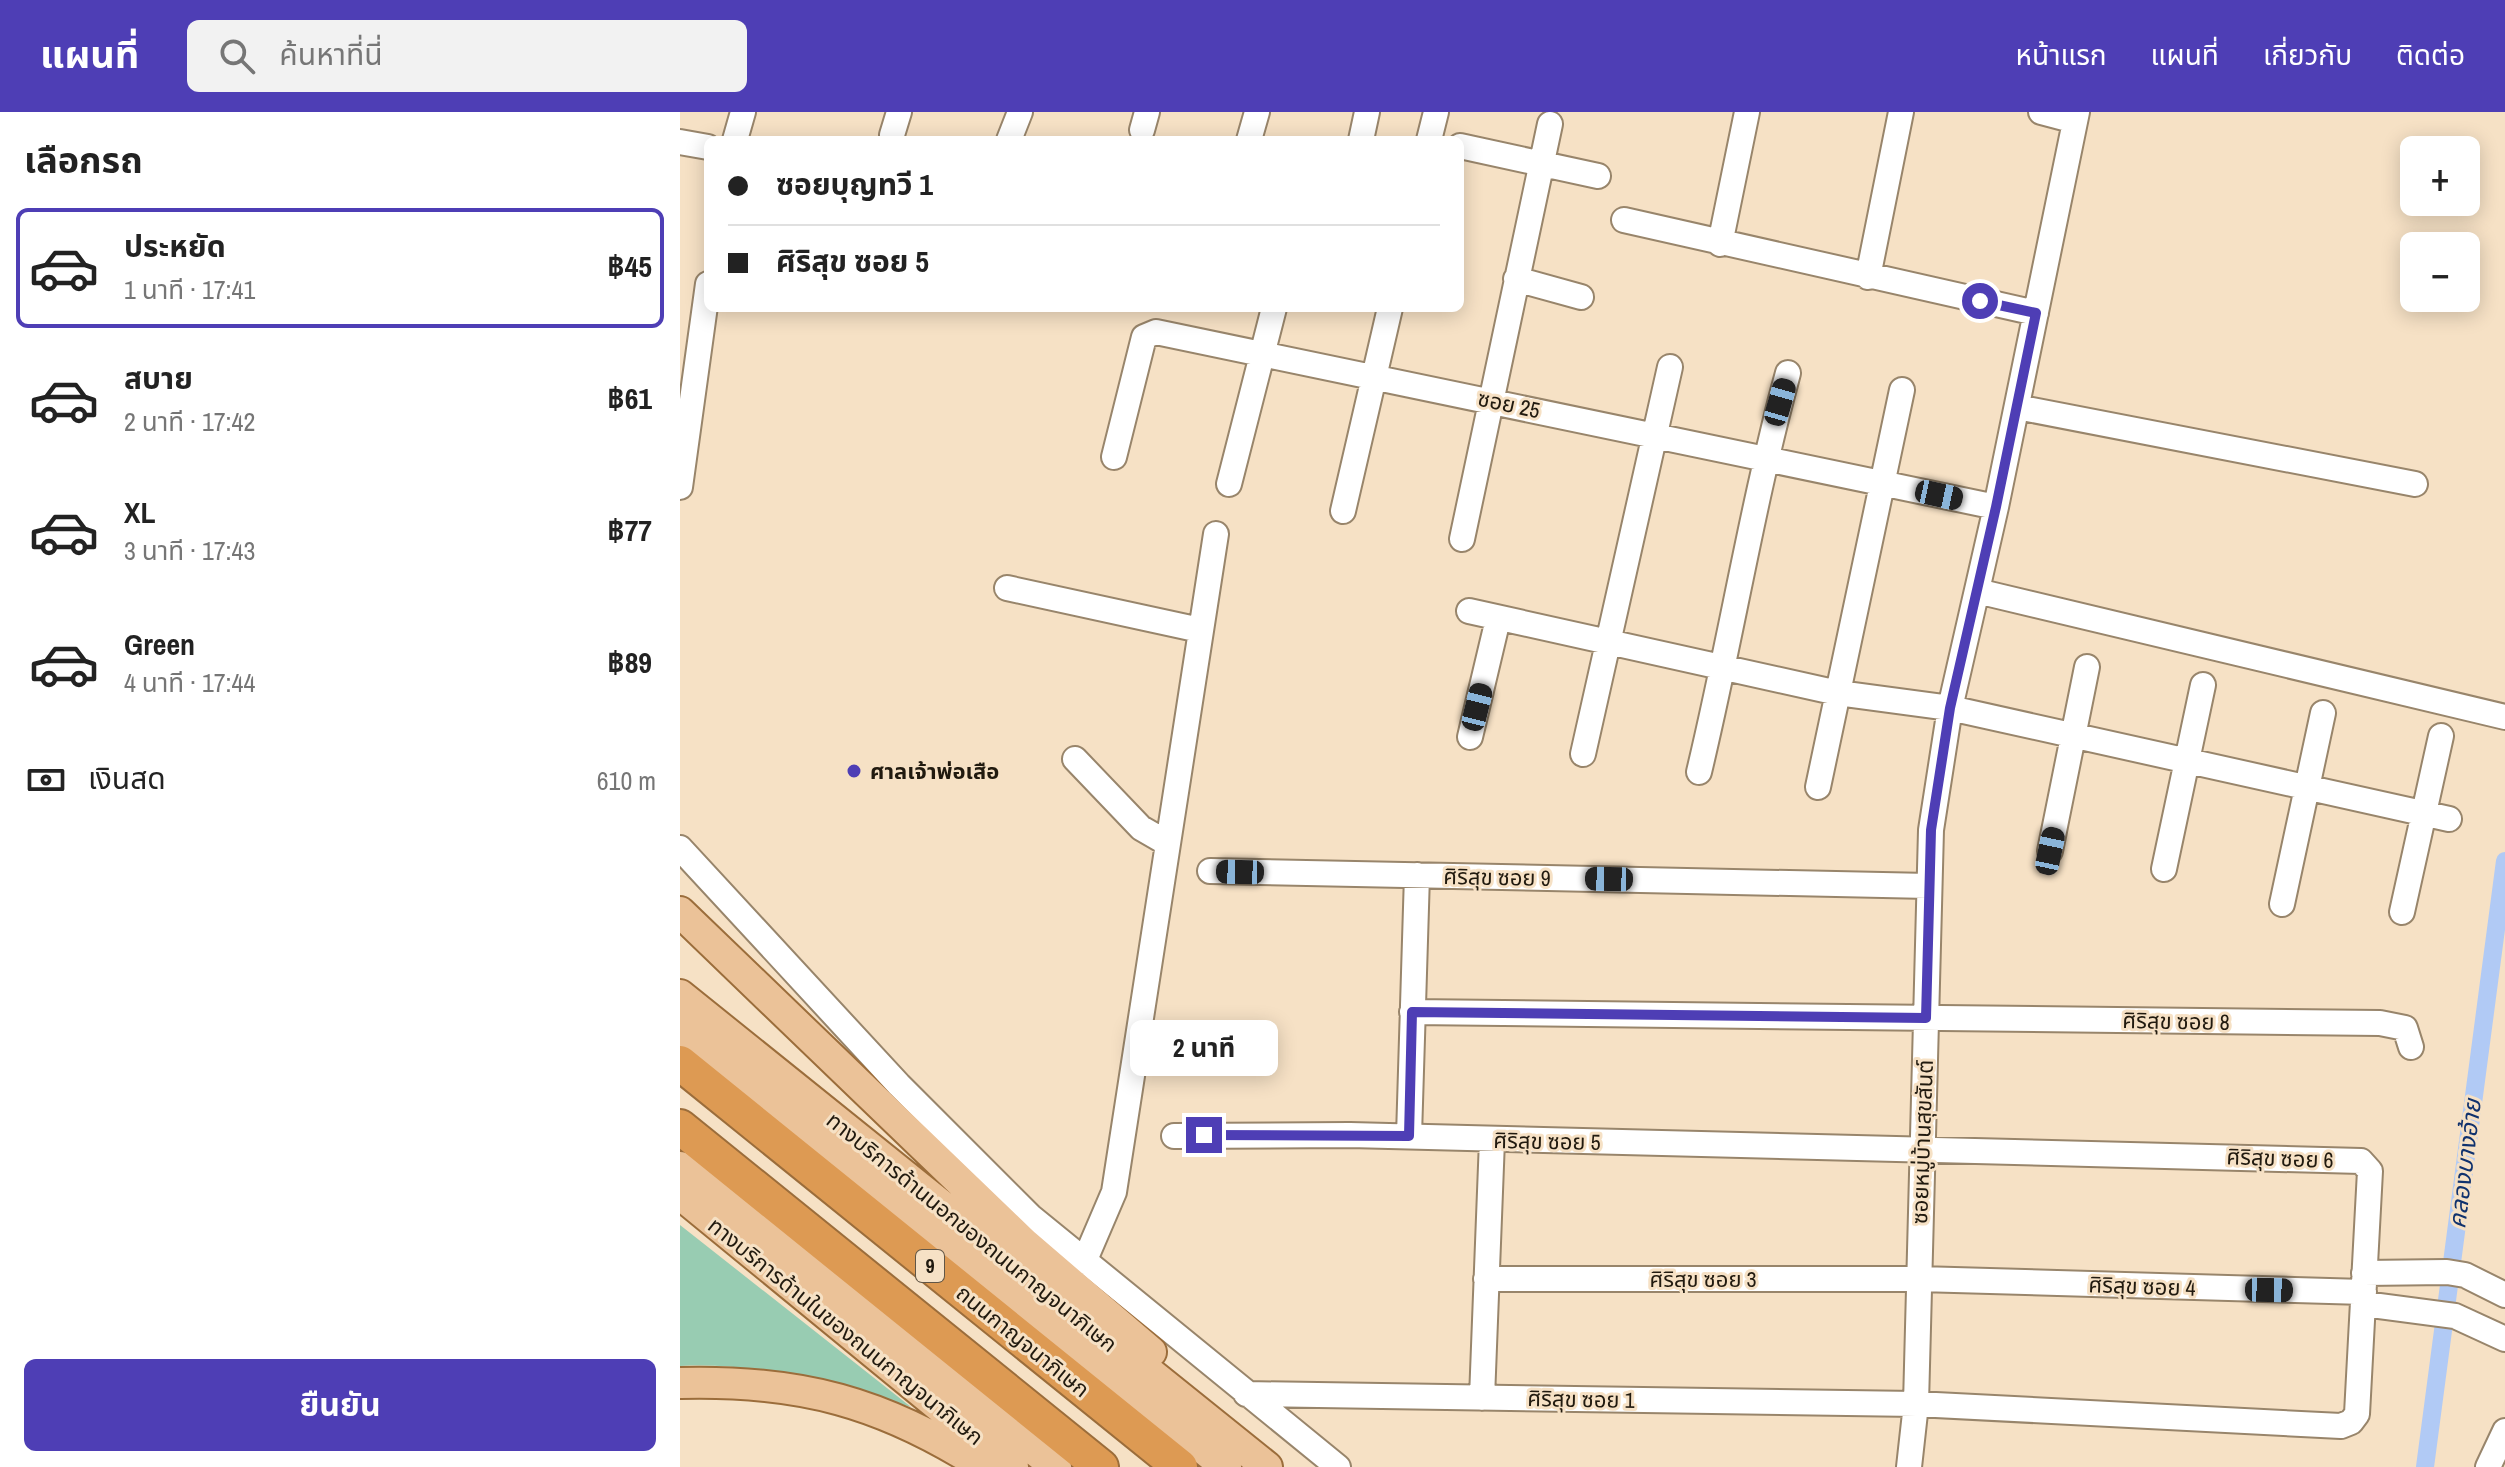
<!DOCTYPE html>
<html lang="th">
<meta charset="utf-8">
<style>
:root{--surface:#fff;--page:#f2f2f2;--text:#222;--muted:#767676;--line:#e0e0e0;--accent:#4e3eb5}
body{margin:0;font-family:"Archivo Narrow","Noto Sans Thai",sans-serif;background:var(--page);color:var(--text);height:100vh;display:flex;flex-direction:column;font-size:30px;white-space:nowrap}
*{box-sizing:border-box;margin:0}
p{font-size:26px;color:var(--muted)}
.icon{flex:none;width:44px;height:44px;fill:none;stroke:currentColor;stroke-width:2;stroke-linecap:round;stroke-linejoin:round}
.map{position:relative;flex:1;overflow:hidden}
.panel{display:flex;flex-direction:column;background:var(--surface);width:680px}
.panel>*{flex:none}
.guide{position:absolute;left:24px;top:24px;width:760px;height:176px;border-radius:12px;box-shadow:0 4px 20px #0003;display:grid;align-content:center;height:176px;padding:0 24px;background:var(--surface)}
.tools{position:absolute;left:1720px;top:24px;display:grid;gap:16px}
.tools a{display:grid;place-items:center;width:80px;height:80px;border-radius:12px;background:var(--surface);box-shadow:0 4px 20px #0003;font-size:40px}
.end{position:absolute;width:36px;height:36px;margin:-18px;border:10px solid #4e3eb5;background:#fff;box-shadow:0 0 0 4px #fff}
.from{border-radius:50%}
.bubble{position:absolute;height:56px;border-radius:12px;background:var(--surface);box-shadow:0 4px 20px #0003;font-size:26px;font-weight:700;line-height:56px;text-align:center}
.car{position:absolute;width:24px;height:48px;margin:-24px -12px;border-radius:10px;box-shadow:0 0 6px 2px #0007;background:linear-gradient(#222 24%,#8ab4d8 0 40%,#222 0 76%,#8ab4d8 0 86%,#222 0)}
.guide b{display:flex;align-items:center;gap:28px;height:76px;font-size:30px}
.guide b+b{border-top:2px solid var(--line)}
.guide i{width:20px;height:20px;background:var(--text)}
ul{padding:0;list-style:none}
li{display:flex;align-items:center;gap:24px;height:120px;margin:0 16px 12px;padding:0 8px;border:4px solid transparent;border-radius:12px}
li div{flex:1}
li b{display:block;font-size:30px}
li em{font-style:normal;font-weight:700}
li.current{border-color:var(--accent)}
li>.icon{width:72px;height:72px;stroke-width:1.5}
h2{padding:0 24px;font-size:36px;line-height:96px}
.pay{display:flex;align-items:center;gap:20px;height:88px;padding:0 24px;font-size:30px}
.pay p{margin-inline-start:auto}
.cta{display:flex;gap:16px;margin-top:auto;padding:16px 24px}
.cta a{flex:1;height:92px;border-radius:12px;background:var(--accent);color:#fff;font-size:32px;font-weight:700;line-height:92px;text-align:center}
header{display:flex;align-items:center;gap:48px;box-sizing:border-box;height:112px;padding:0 40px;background:var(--accent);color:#fff}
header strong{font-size:38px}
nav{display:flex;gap:44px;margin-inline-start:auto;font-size:28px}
.search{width:560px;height:72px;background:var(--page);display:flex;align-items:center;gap:20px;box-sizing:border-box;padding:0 28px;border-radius:12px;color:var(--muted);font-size:30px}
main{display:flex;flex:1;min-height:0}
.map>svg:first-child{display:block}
.green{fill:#98ccb2}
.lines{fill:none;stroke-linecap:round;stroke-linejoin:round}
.canal{stroke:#b1caf5;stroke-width:18}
.minor-casing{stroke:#98856b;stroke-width:28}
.major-casing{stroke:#9b6d3b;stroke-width:34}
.highway-casing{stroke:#9b6d3b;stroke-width:38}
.minor{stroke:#fff;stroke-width:24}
.major{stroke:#ebc298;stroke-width:30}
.highway{stroke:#dd9a53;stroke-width:34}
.route{stroke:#4e3eb5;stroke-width:10}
.poi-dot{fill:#4e3eb5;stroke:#f6e1c5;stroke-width:3}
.labels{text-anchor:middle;stroke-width:6;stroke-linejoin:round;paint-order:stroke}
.shield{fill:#f6e1c5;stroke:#615646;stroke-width:2}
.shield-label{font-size:20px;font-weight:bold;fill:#211a0f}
.street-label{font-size:22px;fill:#211a0f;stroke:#f6e1c5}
.poi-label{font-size:22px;font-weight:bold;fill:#211a0f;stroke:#f6e1c5;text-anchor:start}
.water-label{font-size:24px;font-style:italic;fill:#10326e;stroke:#f6e1c5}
</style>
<header>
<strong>แผนที่</strong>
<div class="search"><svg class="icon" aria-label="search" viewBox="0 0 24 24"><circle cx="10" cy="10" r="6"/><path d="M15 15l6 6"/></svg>ค้นหาที่นี่</div>
<nav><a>หน้าแรก</a><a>แผนที่</a><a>เกี่ยวกับ</a><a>ติดต่อ</a></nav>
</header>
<main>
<section class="panel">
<h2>เลือกรถ</h2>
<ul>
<li class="current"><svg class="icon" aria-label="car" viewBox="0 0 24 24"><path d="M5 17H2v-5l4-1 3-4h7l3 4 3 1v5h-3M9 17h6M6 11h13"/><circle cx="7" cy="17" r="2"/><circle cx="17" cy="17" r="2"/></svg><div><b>ประหยัด</b><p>1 นาที · 17:41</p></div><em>฿45</em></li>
<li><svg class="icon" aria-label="car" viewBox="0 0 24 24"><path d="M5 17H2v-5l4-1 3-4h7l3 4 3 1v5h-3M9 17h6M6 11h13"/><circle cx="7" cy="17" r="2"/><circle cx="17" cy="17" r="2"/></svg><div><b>สบาย</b><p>2 นาที · 17:42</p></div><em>฿61</em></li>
<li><svg class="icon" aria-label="car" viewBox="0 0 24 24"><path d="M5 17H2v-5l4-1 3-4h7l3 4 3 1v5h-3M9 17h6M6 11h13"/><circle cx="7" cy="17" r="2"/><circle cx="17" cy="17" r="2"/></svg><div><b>XL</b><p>3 นาที · 17:43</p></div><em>฿77</em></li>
<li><svg class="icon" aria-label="car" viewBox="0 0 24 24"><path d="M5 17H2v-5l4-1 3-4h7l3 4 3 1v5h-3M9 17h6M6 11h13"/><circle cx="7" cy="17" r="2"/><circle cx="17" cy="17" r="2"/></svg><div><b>Green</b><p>4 นาที · 17:44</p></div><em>฿89</em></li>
</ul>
<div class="pay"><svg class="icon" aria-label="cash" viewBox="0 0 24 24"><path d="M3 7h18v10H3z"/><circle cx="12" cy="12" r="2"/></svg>เงินสด<p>610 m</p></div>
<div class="cta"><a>ยืนยัน</a></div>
</section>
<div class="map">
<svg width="1825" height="1355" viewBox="0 0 1825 1355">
<rect width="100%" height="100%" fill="#f6e1c5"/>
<path class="green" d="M 0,1113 L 231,1295 C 156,1272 79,1250 0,1254 Z"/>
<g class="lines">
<path class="canal" d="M 1745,1355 L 1825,749"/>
<defs>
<path id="minor" d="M 1361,0 L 1395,9
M 462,18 L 467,0
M 212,23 L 219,0
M 55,28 L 63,0
M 329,28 L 340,0
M 569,28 L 577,0
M 681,28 L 687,0
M 749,28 L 756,0
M 0,30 L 28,35
M 780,34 L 918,64
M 944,108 L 1356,201
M 1040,132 L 1067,0
M 1188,165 L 1221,0
M 836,167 L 901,185
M 1337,295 L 1735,372
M 434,345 L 464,225 L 476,220 L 1316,395
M 549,372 L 594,196
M 0,375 L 28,172
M 663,399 L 710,196
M 782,427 L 870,12
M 327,476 L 520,518
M 1297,479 L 1825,605
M 789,499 L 1158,581 L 1270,596 L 1769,707
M 790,625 L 818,507
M 903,642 L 990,255
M 395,647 L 461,716 L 487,731
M 1019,660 C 1051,527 1072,393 1108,261
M 1138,675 L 1222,278
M 0,736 L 219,973 L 350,1104 L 658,1355
M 1370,739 L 1407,555
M 1484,757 L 1523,573
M 530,759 L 1249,774
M 1602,792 L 1643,601
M 1722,800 L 1761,624
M 732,900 L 1700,911 L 1725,916 L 1731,935
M 494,1024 L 670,1023 L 1681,1049 L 1690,1059 L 1677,1302 L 1671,1310 L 1661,1314 L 1236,1292 L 566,1282
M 729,1024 L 737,763
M 404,1150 L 434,1080 L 536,422
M 1684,1161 L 1767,1160 L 1785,1163 L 1825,1183
M 806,1167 L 1239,1167 L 1684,1180
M 1684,1192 L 1775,1204 L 1825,1227
M 802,1286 L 812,1028
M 1229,1355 L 1236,1292 L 1251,718 L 1270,596 L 1316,395 L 1397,0
M 1808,1355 L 1825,1319"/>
<path id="major" d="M 0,800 L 345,1132 L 471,1240
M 0,883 L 587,1355
M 0,915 L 546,1355
M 0,1055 L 376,1355
M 0,1082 L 333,1355
M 0,1271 C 120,1268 203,1290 304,1355"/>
<path id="highway" d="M 0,951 L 500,1355
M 0,1015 L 421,1355"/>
</defs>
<use href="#minor" class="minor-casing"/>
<use href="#major" class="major-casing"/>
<use href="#highway" class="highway-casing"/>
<use href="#minor" class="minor"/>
<use href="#major" class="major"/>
<use href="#highway" class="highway"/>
</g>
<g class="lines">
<path class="route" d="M 524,1023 L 729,1024 L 732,900 L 1246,906 L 1251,718 L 1270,596 L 1316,395 L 1356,201 L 1300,189"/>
</g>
<circle class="poi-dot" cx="174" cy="659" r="8"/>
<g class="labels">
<rect class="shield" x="236" y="1138" width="28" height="32" rx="6"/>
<g class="shield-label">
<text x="250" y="1161">9</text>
</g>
<g class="street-label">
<text transform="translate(829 292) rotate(12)" y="8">ซอย 25</text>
<text transform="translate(817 765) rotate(1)" y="8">ศิริสุข ซอย 9</text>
<text transform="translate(1496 909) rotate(1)" y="8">ศิริสุข ซอย 8</text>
<text transform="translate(867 1029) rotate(1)" y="8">ศิริสุข ซอย 5</text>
<text transform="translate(1242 1030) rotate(-88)" y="8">ซอยหมู่บ้านสุขสันต์</text>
<text transform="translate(1600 1046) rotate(2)" y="8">ศิริสุข ซอย 6</text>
<text transform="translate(292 1120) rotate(39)" y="8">ทางบริการด้านนอกของถนนกาญจนาภิเษก</text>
<text x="1023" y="1175">ศิริสุข ซอย 3</text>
<text transform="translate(1462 1174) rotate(2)" y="8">ศิริสุข ซอย 4</text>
<text transform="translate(166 1219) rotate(39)" y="8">ทางบริการด้านในของถนนกาญจนาภิเษก</text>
<text transform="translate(343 1229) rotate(39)" y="8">ถนนกาญจนาภิเษก</text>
<text transform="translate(901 1287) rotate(1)" y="8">ศิริสุข ซอย 1</text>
</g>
<g class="poi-label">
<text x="190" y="667">ศาลเจ้าพ่อเสือ</text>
</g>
<g class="water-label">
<text transform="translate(1785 1052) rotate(-83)" y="8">คลองบางอ้าย</text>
</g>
</g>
</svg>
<div class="tools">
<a>+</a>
<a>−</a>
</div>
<i class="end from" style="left:1300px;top:189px"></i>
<i class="end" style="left:524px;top:1023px"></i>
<div class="bubble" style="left:450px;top:908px;width:148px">2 นาที</div>
<i class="car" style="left:1100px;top:290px;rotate:16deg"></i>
<i class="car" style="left:1259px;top:383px;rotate:102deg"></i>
<i class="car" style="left:797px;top:595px;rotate:14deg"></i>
<i class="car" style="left:1370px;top:739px;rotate:12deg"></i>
<i class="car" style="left:560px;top:760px;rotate:271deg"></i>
<i class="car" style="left:929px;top:767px;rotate:271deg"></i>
<i class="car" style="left:1589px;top:1178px;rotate:91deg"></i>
<div class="guide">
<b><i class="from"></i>ซอยบุญทวี 1</b>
<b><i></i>ศิริสุข ซอย 5</b>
</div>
</div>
</main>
